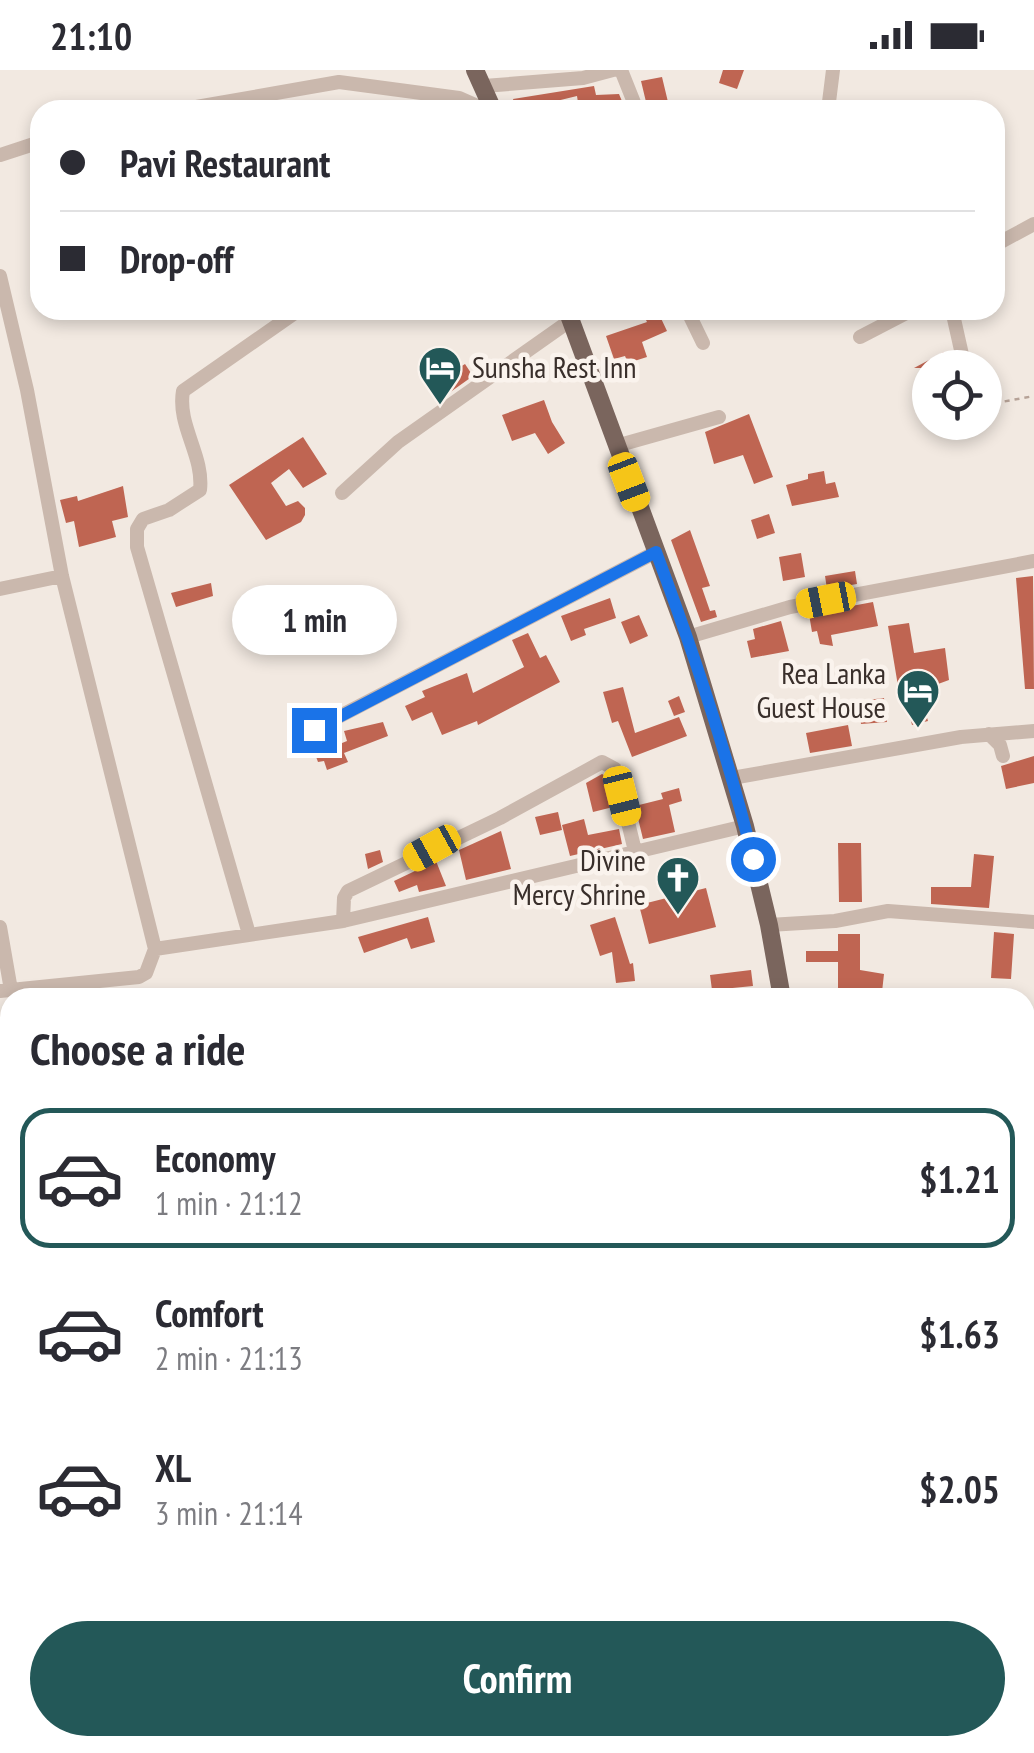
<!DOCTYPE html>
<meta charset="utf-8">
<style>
:root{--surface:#fff;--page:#f2f2f3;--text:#2b2b33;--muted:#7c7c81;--line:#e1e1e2;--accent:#235858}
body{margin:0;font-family:"PT Sans Narrow",sans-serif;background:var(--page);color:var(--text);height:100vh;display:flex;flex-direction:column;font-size:38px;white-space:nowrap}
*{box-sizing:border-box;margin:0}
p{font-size:32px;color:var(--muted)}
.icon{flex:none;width:55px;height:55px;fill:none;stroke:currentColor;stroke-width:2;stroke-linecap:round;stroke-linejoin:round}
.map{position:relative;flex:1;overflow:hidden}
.drawer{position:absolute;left:0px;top:918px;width:1035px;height:768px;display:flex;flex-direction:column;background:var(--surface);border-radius:30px 30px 0 0;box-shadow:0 5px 15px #0003}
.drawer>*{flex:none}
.top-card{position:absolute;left:30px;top:30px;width:975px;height:220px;border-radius:30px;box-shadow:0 5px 15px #0003;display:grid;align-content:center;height:220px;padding:0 30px;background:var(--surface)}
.tools{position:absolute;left:912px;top:280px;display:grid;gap:20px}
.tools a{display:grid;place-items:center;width:90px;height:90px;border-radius:50%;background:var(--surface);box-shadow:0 5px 15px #0003;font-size:50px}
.end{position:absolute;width:45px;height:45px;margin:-22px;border:12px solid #1a73e8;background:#fff;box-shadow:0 0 0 5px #fff}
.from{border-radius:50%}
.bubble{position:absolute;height:70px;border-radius:35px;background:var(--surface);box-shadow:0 5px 15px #0003;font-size:32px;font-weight:700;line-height:70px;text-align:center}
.car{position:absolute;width:30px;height:60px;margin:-30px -15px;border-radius:12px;box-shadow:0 0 8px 2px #0007;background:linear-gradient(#f5c518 24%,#345 0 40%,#f5c518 0 76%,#345 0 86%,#f5c518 0)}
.top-card b{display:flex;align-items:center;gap:35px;height:95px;font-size:38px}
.top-card b+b{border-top:2px solid var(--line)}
.top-card i{width:25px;height:25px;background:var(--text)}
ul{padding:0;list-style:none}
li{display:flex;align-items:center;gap:30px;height:140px;margin:0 20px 15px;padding:0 10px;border:5px solid transparent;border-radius:30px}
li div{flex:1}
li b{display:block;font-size:38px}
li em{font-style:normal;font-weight:700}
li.active{border-color:var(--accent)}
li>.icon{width:90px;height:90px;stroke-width:1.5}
h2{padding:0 30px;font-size:45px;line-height:120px}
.button{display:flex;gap:20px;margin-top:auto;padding:20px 30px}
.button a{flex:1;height:115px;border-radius:60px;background:var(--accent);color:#fff;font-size:40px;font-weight:700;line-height:115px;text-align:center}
.status{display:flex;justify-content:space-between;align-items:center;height:70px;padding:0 50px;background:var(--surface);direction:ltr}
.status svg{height:28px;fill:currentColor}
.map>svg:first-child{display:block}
.building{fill:#bf6552}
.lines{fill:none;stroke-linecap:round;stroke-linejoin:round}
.path{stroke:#b6a297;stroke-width:2.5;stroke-dasharray:5 5;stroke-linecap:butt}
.minor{stroke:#cab8ad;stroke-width:14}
.major{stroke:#7a655d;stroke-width:18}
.route{stroke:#1a73e8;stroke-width:12}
.labels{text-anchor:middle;stroke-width:9;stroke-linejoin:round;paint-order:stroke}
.poi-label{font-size:30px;fill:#392f2b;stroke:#faf3ed;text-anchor:end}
</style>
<div class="status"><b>21:10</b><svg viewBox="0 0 49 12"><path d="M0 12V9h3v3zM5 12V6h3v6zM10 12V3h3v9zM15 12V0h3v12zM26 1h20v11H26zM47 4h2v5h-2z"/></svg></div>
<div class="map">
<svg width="1034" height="1683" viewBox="0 0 1034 1683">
<rect width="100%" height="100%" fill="#f2e9e1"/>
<path class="building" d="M 723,0 L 744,0 L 737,19 L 719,13 Z
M 662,7 L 668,32 L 647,36 L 641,11 Z
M 594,16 L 596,25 L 619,24 L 624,36 L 579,39 L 577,26 L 540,35 L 542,40 L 516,40 L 513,29 Z
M 658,242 L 667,261 L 642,272 L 647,287 L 628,293 L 625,286 L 614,289 L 606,266 L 647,252 L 645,248 Z
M 944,282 L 951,290 L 947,292 L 948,298 L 914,298 Z
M 465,294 L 473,306 L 442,328 L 433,314 Z
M 544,330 L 552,352 L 565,373 L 548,384 L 535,363 L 512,371 L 502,345 Z
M 749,344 L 773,407 L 754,414 L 743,385 L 714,394 L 705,362 Z
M 303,367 L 327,404 L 303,418 L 289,399 L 271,413 L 286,436 L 298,431 L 305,438 L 305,445 L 301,452 L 266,470 L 229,415 Z
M 824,401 L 826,414 L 835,412 L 839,427 L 792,436 L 786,415 L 808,409 L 808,404 Z
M 123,416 L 128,447 L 112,451 L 116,467 L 79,477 L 74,451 L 66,453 L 60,430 L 77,426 L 78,431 Z
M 769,444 L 775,463 L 757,469 L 751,450 Z
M 690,460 L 710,516 L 702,518 L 710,541 L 715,540 L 717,547 L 701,552 L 671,470 Z
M 801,483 L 805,507 L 783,511 L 779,487 Z
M 855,501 L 857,514 L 827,519 L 825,506 Z
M 1033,506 L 1034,619 L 1025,619 L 1016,508 Z
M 211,513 L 213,526 L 176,537 L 171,523 Z
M 610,528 L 616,548 L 584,559 L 586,565 L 571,571 L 561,546 Z
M 873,532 L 878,556 L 831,565 L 833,576 L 820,574 L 817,561 L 812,562 L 809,544 Z
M 639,545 L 648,566 L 630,574 L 621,552 Z
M 781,551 L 789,581 L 751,588 L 747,571 L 755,569 L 753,559 Z
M 909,553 L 914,583 L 945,578 L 949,610 L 919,621 L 928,651 L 912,655 L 905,627 L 900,628 L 888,556 Z
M 528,563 L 540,588 L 546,585 L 560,612 L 478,655 L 477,651 L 442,665 L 432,642 L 412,651 L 405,636 L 425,627 L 422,621 L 467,603 L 473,623 L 524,597 L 512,570 Z
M 623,617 L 635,663 L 679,647 L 687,666 L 632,687 L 618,651 L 612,653 L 603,622 Z
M 679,626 L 685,642 L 674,646 L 668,631 Z
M 884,628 L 887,652 L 861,654 L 858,631 Z
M 383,652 L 388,666 L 344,683 L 348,692 L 327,700 L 324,691 L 318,692 L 315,684 L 347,671 L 344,661 Z
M 848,655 L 852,676 L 810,683 L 806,663 Z
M 1034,686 L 1034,713 L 1006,719 L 1001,696 Z
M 602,704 L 606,706 L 613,737 L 593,742 L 586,713 Z
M 679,718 L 682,731 L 669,735 L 675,762 L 643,769 L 635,736 L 663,729 L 661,723 Z
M 558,742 L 562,760 L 540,765 L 535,747 Z
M 584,749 L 588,765 L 619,759 L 622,774 L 570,786 L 562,755 Z
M 501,761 L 511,799 L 466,810 L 459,780 Z
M 838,773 L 861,773 L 862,832 L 839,832 Z
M 380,780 L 383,792 L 368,799 L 365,784 Z
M 974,784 L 994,786 L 989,838 L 931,834 L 931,817 L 971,817 Z
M 436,791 L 446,816 L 419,822 L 417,815 L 399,822 L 394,811 Z
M 706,818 L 716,857 L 649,874 L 639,835 Z
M 428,847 L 435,872 L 411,879 L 407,868 L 364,883 L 358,867 Z
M 615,847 L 630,894 L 633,893 L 635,911 L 616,913 L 612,882 L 600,886 L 590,855 Z
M 994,862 L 1014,864 L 1011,909 L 991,908 Z
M 838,864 L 860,864 L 860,900 L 884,904 L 882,922 L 859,918 L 859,921 L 838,920 L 838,892 L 806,892 L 806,881 L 838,881 Z
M 751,900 L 753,916 L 712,920 L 710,905 Z"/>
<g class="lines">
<path class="path" d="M 985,335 L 1034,326
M 1025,997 L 1034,997
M 0,1234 L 10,1239"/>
<path class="minor" d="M 621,0 L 637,40
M 484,16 L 583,8 L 613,0
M 179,40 L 339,12 L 459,28 L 486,40
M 828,40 L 833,0
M 0,85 L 40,72
M 995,175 L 1034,154
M 0,206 L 27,320 L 62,506 L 155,879
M 687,240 L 703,273
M 952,240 L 965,298
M 860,267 L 912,240
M 616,376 L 719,347
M 342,423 L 398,372 L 571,250
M 0,519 L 62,506
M 688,567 L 790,537 L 1034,491
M 315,659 L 656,482
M 989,664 L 1000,675 L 1003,686
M 732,708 L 961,667 L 1034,661
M 343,851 L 344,828 L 348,821 L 500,748 L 602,692 L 615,699 L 635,781
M 769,855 L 835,851 L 888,841 L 1034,852
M 0,857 L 11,920
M 249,864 L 137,477 L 137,459 L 143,449 L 169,440 L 200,420 C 204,385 177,356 183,321 L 299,240
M 0,921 L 139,907 L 146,903 L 155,879 L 343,851 L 745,756
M 0,1057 L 10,1056
M 0,1131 L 10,1129
M 1025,1267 L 1034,1264
M 0,1349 L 10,1340
M 1025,1452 L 1034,1454
M 1025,1559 L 1034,1560
M 0,1633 L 10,1630
M 1025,1635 L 1034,1637
M 750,1675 L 817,1683
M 76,1683 L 108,1675
M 390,1683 L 391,1675"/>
<path class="major" d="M 475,0 L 493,40
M 567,240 L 688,567 L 745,756 L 769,855 L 782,928
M 724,1683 L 726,1675"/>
</g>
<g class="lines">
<path class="route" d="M 314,660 L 656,482 C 694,583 728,685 753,789"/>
</g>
<defs>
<symbol id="hotel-pin" viewBox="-11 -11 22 30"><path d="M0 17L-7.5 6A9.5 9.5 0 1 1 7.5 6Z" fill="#235858" stroke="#faf3ed"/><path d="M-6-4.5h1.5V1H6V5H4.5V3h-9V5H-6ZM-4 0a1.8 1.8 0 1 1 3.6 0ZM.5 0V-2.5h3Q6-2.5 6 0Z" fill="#fff"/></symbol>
<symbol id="church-pin" viewBox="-11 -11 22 30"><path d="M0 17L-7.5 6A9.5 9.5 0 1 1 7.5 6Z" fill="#235858" stroke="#faf3ed"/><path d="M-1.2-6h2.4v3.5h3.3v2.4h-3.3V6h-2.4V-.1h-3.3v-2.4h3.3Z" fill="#fff"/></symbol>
</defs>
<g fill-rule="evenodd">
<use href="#hotel-pin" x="415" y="273" width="50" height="68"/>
<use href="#hotel-pin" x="893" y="596" width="50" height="68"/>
<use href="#church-pin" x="653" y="783" width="50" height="68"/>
</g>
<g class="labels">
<g class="poi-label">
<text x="472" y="308" text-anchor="start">Sunsha Rest Inn</text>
<text x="886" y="614">Rea Lanka<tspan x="886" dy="34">Guest House</tspan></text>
<text x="646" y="801">Divine<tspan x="646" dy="34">Mercy Shrine</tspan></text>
</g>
</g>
</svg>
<div class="tools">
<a><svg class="icon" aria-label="locate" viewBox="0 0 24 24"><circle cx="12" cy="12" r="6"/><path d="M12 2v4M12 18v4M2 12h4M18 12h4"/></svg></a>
</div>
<i class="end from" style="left:753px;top:789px"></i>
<i class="end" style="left:314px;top:660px"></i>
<div class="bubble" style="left:232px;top:515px;width:165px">1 min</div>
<i class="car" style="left:629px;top:412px;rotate:159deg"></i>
<i class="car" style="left:826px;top:530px;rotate:259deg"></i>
<i class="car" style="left:622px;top:726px;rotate:166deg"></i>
<i class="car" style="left:432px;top:778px;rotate:241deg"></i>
<div class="top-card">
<b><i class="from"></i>Pavi Restaurant</b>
<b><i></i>Drop-off</b>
</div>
<section class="drawer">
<h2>Choose a ride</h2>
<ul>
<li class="active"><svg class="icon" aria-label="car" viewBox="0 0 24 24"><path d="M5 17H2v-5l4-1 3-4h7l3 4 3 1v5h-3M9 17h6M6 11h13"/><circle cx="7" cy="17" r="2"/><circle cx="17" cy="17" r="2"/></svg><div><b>Economy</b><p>1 min · 21:12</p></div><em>$1.21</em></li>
<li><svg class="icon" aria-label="car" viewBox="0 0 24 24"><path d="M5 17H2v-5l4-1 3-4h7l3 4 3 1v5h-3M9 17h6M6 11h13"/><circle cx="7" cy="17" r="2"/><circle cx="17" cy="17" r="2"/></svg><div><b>Comfort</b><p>2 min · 21:13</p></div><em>$1.63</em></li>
<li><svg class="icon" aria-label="car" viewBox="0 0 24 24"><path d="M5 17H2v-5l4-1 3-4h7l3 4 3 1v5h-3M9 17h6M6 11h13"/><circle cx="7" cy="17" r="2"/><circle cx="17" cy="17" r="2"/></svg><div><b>XL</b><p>3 min · 21:14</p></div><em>$2.05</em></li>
</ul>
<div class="button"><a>Confirm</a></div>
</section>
</div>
